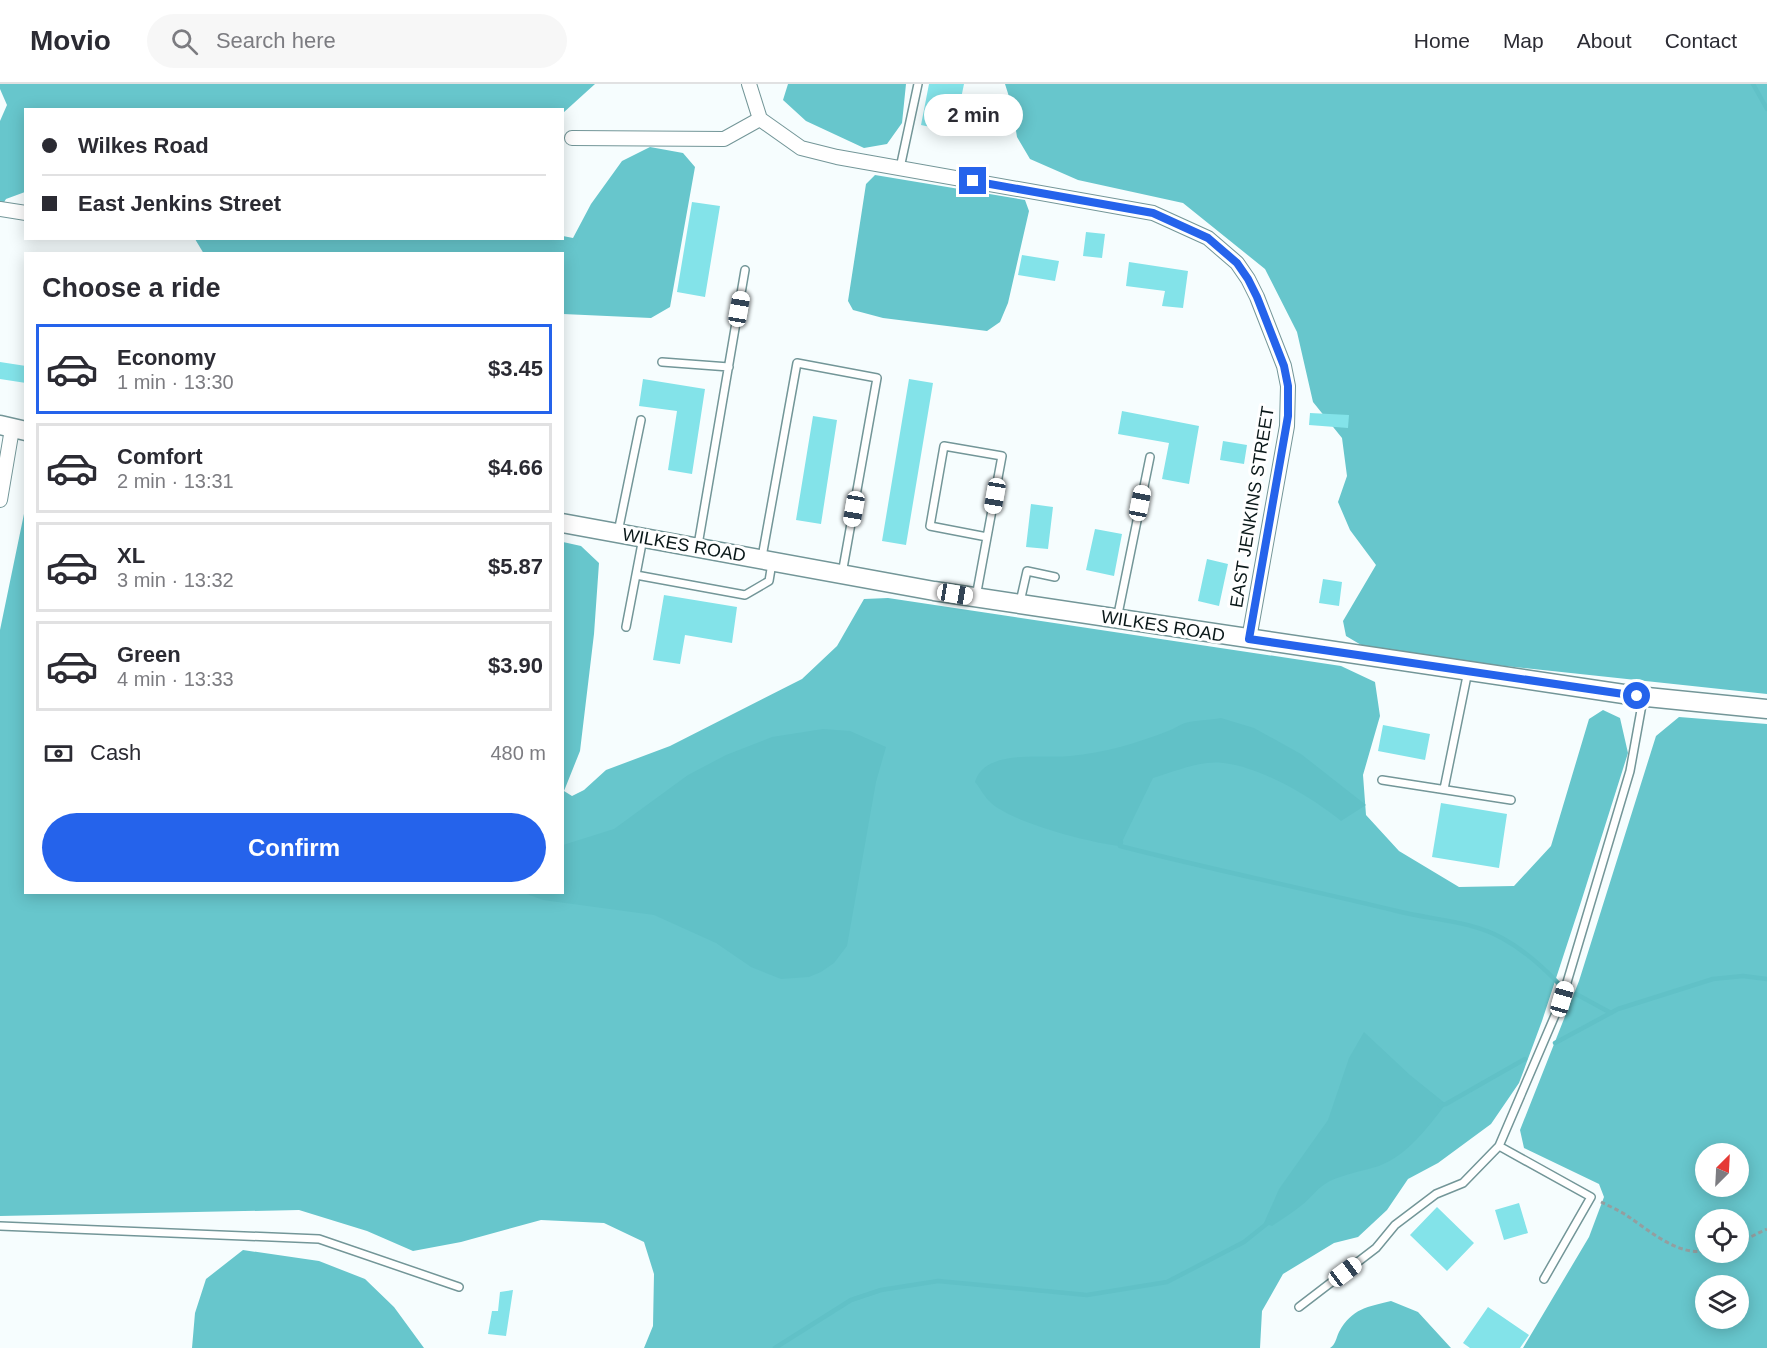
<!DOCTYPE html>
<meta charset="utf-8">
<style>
:root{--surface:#fff;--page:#f7f7f7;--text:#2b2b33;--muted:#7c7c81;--line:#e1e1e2;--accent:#2563eb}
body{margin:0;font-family:Helvetica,sans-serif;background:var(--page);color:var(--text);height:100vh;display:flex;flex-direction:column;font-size:22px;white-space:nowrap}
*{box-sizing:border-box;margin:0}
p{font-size:20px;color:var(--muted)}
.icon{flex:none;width:33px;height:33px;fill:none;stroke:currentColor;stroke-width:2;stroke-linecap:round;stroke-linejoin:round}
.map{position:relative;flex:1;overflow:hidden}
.sheet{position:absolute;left:24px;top:168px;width:540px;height:642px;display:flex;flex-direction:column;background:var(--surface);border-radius:0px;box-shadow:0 3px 15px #0003}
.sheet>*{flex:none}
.hud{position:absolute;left:24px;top:24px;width:540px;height:132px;border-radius:0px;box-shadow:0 3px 15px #0003;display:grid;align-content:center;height:132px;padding:0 18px;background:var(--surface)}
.needle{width:39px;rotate:24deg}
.controls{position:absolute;left:1695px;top:1059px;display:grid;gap:12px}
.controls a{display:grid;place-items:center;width:54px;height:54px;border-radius:50%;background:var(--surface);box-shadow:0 3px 15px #0003;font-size:30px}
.end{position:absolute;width:27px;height:27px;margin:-14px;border:8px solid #2563eb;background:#fff;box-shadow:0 0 0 3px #fff}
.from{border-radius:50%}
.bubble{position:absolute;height:42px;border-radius:21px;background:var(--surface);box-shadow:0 3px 15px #0003;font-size:20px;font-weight:700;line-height:42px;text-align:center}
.car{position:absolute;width:18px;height:36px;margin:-18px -9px;border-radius:8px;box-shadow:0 0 4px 2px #0007;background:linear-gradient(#fff 24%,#345 0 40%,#fff 0 76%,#345 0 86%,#fff 0)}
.hud b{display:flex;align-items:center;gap:21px;height:57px;font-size:22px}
.hud b+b{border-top:2px solid var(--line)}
.hud i{width:15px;height:15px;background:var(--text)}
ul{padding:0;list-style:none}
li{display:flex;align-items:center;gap:18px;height:90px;margin:0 12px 9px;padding:0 6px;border:3px solid var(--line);border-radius:0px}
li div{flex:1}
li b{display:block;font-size:22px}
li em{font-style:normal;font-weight:700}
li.active{border-color:var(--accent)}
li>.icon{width:54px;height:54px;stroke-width:1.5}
h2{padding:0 18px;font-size:27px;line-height:72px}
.pay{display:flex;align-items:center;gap:15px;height:66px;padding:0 18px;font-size:22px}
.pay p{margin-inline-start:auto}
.cta{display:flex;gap:12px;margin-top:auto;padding:12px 18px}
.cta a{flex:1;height:69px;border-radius:36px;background:var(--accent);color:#fff;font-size:24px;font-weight:700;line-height:69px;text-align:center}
header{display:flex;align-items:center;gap:36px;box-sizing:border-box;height:84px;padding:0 30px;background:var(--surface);border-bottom:2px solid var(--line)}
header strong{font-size:28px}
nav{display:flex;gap:33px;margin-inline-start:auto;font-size:21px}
.search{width:420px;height:54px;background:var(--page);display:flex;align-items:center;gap:15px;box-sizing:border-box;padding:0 21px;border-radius:33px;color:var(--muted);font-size:22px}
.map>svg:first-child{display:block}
.forest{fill:#67c6cc;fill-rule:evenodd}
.water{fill:#61c1c7}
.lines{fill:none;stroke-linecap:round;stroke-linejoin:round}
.stream{stroke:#61c1c7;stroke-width:4.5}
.building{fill:#83e3e9}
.lane-casing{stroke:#739698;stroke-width:10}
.street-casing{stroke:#739698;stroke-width:16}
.secondary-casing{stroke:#739698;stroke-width:21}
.path{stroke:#949e9f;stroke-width:3;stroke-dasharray:4.5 3;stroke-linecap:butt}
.lane{stroke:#fff;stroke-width:7}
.street{stroke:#fff;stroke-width:14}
.secondary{stroke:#fff;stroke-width:18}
.route{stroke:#2563eb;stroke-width:8}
.labels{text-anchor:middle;stroke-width:6;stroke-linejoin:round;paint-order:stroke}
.street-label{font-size:18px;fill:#0a1819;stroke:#fff}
</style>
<header>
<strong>Movio</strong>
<div class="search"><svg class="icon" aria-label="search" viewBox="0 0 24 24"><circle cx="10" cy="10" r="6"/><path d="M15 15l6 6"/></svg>Search here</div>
<nav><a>Home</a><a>Map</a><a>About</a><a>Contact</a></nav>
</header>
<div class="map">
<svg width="1767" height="1264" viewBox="0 0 1767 1264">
<rect width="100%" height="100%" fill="#f6fdfe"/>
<path class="forest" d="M 0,0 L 595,0 L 563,29 L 562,26 L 26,26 L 25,108 L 6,115 L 0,125 L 0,37 L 7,21 L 0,5 Z
M 788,0 L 906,0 L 902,39 L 887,60 L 864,64 L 806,37 L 783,16 Z
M 1005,0 L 1767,0 L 1767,610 L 1373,568 L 1346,552 L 1343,537 L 1376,481 L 1350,446 L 1338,418 L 1347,392 L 1342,354 L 1313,318 L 1297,248 L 1265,185 L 1183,119 L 1078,96 L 1030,75 L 1017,53 L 1012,22 Z
M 650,63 L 683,69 L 695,83 L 670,223 L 651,234 L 563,230 L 562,170 L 204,170 L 195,155 L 562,154 L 563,152 L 573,154 L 591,120 L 622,77 Z
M 875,91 L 1025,116 L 1029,127 L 1008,219 L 1000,238 L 987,247 L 883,234 L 853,226 L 848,217 L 866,100 Z
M 25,425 L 26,808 L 562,808 L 563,458 L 581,462 L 599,479 L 594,550 L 580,667 L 564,707 L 572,712 L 584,706 L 606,686 L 670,662 L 802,595 L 837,562 L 864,515 L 888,514 L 1341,582 L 1375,598 L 1380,632 L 1363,691 L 1366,731 L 1399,767 L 1459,803 L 1514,802 L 1551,762 L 1589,635 L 1603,626 L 1620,634 L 1628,669 L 1581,818 L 1542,937 L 1519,999 L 1491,1040 L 1438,1079 L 1408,1095 L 1387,1126 L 1358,1153 L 1334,1159 L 1283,1190 L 1262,1227 L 1260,1264 L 644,1264 L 653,1242 L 654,1190 L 644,1158 L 604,1139 L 541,1136 L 461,1158 L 413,1167 L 367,1147 L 299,1126 L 0,1132 L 0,546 Z
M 1679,633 L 1767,640 L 1767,1264 L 1523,1264 L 1589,1153 L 1604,1113 L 1599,1100 L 1524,1064 L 1520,1046 L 1579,897 L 1656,652 ZM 1706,1070 L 1738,1070 L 1738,1102 L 1706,1102 ZM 1706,1136 L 1738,1136 L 1738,1168 L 1706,1168 ZM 1706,1202 L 1738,1202 L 1738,1234 L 1706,1234 Z
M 243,1166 L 319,1177 L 365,1195 L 394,1223 L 424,1264 L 192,1264 L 195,1229 L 206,1195 Z
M 1391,1217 L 1418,1228 L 1451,1264 L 1330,1264 C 1336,1260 1336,1254 1339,1248 C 1352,1224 1368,1223 1391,1217 Z"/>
<path class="water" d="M 1221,634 L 1254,644 L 1301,670 L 1366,721 L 1341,737 C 1312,713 1246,673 1207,679 C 1189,681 1170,689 1153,694 L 1120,762 C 1090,759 1009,738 989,717 C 984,712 980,704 975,698 C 985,664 1042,675 1070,672 C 1104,669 1137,659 1168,647 C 1174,645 1179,641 1185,639 C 1196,636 1210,636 1221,634 Z
M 823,645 L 850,647 L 886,663 L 876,698 L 847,862 L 834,879 L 821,888 L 809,893 L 781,895 L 751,883 L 716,859 L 654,831 L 543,816 L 524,809 L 562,808 L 563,761 L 614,745 L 688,691 L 726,671 L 772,653 Z
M 1364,948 L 1410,991 L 1446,1020 C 1427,1044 1409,1070 1379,1082 C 1363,1087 1345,1090 1330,1097 C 1318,1103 1312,1113 1302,1121 C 1292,1129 1282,1135 1272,1142 L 1264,1139 L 1279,1105 L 1328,1036 L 1349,974 Z"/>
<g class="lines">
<path class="stream" d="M 1753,0 L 1767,25
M 1121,758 L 1120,762 C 1213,786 1307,805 1401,828 C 1434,836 1471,837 1502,854 C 1524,866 1542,882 1559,900
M 1576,910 L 1611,929
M 1555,959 L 1618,925 L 1713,895 L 1743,892 L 1767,895
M 1440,1021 L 1446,1020 L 1525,975
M 775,1264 L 851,1216 L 881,1206 L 938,1197 L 1087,1211 L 1167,1198 L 1244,1158 L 1269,1138"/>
</g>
<path class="building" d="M 929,0 L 964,0 L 954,48 L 921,41 Z
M 692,118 L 720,122 L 705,213 L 677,208 Z
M 1086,148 L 1105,150 L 1102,174 L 1083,172 Z
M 1022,171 L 1059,177 L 1055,197 L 1018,191 Z
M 1129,178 L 1188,187 L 1183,224 L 1162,222 L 1165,207 L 1126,202 Z
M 0,278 L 26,282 L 26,299 L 0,295 Z
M 643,295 L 705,305 L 692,390 L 668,386 L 677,327 L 639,322 Z
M 909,295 L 933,299 L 906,461 L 882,457 Z
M 1122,327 L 1199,342 L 1189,400 L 1162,395 L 1169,359 L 1118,350 Z
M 1310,329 L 1349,331 L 1348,344 L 1309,341 Z
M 813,332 L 837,336 L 821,440 L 796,436 Z
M 1223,357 L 1247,361 L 1244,380 L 1220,376 Z
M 1031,420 L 1053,423 L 1048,465 L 1026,463 Z
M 1095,445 L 1122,450 L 1114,492 L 1086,486 Z
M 1207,475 L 1228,480 L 1219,522 L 1198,517 Z
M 1323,495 L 1342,498 L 1339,522 L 1319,519 Z
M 664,511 L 737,523 L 732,559 L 685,551 L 680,580 L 653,576 Z
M 1383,641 L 1430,650 L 1425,676 L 1378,667 Z
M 1441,719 L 1507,730 L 1499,784 L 1432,773 Z
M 1519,1119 L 1528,1149 L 1504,1156 L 1495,1126 Z
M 1437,1123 L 1474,1159 L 1447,1187 L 1410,1151 Z
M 513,1206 L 506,1252 L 488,1250 L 492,1227 L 498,1227 L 500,1208 Z
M 1488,1223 L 1529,1251 L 1520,1264 L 1470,1264 L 1463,1259 Z"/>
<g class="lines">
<defs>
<path id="lane" d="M 900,84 L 918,0
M 662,278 L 729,283
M 618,448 L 641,336
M 698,461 L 745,186
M 762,473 L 797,279 L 877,294 L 842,490
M 636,491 L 745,511 L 769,497 L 772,479
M 976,513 L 1002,372 L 944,362 L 930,442 L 987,453
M 1020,518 L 1027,487 L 1055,493
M 1117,535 L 1150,373
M 626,543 L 643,454
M 1382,696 L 1511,716
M 1444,705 L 1468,587
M 1499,1062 L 1591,1113 L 1544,1195
M 0,1142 L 319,1155 L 459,1203
M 1299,1223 L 1376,1164 L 1395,1141 L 1436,1110 L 1463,1099 L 1499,1062 L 1562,915 L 1630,687 L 1643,615"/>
<path id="street" d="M 749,0 L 760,35
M 572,54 L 724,55 L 760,35 L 801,64 L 837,73 L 1153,129 L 1208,154 L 1237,179 L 1248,195 L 1257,213 L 1284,282 L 1288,302 L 1287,342 L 1249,555
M 0,125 L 26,129
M 0,416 L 12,345"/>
<path id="secondary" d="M 0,341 L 26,347
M 562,439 L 934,507 L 1020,520 L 1637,612 L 1767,625"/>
</defs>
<use href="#lane" class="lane-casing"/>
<use href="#street" class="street-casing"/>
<use href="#secondary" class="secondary-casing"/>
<path class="path" d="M 1601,1118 C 1609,1122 1618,1126 1626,1131 C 1649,1146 1677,1172 1706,1167
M 1738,1159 L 1767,1145"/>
<use href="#lane" class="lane"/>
<use href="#street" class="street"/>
<use href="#secondary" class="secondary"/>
</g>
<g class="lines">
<path class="route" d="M 973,97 L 1153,129 L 1208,154 L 1237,179 L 1248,195 L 1257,213 L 1284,282 L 1288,302 L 1288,332 L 1249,555 L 1637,612"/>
</g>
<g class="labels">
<g class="street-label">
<text transform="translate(1252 423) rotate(-81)" y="6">EAST JENKINS STREET</text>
<text transform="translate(684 461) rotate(10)" y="6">WILKES ROAD</text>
<text transform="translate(1163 542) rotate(9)" y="6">WILKES ROAD</text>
</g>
</g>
</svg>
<div class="controls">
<a><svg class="needle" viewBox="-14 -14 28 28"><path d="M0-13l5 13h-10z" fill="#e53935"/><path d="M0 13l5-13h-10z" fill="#7c7c81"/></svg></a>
<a><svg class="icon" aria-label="locate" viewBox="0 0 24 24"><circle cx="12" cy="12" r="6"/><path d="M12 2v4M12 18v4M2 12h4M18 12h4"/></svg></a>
<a><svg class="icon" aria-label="layers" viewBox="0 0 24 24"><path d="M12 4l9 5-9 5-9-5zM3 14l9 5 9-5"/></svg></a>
</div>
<i class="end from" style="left:1637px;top:612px"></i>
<i class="end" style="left:973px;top:97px"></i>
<div class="bubble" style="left:924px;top:10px;width:99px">2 min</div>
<i class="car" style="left:739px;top:225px;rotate:10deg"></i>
<i class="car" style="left:995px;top:412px;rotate:190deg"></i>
<i class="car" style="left:1140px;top:419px;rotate:11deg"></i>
<i class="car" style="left:854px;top:425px;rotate:190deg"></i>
<i class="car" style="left:955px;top:510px;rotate:99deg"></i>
<i class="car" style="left:1562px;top:915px;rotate:16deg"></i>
<i class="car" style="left:1345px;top:1188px;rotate:53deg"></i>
<div class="hud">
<b><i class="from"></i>Wilkes Road</b>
<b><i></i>East Jenkins Street</b>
</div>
<section class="sheet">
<h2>Choose a ride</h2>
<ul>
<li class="active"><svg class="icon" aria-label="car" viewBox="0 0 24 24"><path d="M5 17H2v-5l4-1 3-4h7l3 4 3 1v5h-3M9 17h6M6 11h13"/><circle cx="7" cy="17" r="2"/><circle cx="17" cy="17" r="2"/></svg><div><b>Economy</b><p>1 min · 13:30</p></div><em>$3.45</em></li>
<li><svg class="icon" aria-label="car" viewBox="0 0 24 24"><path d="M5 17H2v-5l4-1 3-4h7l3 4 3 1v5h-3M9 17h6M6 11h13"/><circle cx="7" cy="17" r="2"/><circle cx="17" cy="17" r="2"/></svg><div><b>Comfort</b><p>2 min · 13:31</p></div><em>$4.66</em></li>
<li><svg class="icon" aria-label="car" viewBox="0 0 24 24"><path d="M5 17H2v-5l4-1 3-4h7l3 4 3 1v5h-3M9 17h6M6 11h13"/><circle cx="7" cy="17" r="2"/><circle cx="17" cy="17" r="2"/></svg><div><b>XL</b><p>3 min · 13:32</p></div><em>$5.87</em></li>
<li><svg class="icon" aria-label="car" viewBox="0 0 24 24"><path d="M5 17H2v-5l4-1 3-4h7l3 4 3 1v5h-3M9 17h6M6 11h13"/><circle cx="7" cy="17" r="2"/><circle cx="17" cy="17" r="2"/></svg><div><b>Green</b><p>4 min · 13:33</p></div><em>$3.90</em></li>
</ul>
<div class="pay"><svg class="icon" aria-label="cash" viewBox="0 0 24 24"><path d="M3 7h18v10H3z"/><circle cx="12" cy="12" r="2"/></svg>Cash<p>480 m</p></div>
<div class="cta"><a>Confirm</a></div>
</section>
</div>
